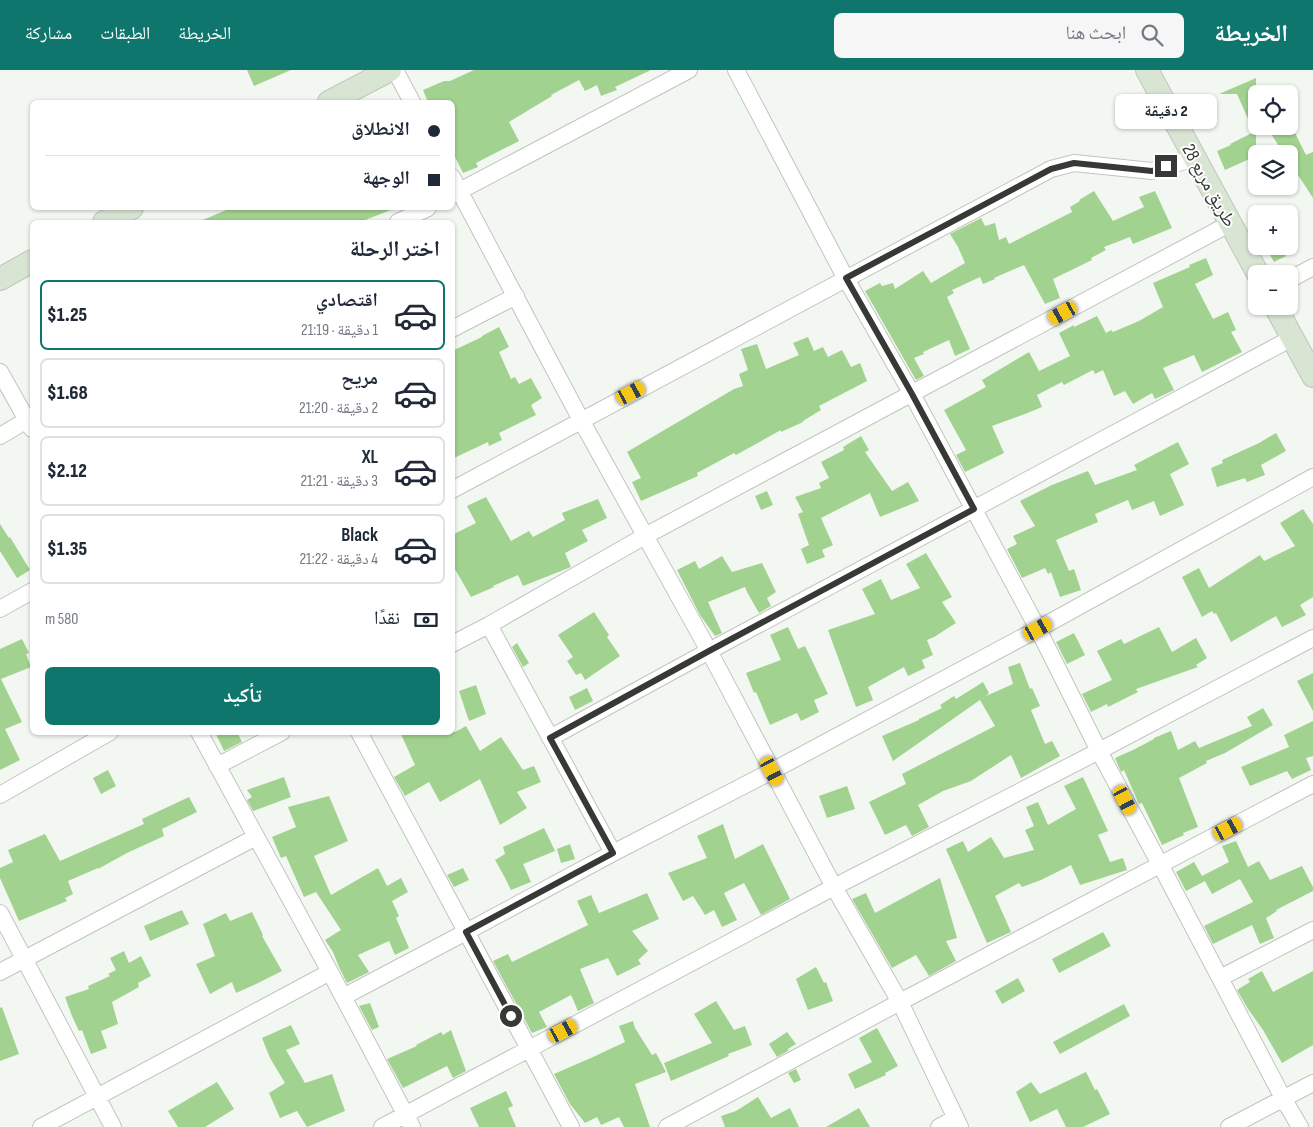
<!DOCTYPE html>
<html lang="ar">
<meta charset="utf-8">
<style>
:root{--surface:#fff;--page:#f6f6f7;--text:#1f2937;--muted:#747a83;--line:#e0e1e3;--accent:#0f766e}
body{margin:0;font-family:"Sofia Sans Condensed","Noto Naskh Arabic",sans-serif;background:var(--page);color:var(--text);direction:rtl;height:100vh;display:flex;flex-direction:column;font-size:19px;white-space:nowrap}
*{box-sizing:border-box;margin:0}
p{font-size:16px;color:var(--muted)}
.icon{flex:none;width:28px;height:28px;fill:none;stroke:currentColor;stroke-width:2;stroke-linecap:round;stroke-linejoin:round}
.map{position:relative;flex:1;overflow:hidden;direction:ltr}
.sheet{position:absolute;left:30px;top:150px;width:425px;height:515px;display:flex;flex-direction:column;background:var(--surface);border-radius:8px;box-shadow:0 1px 4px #0004;direction:rtl}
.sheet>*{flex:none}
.hud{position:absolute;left:30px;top:30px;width:425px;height:110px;border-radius:8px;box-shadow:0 1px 4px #0004;direction:rtl;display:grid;align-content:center;height:110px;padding:0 15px;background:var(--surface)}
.tools{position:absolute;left:1248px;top:15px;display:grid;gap:10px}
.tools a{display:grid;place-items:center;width:50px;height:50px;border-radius:8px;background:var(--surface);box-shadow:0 1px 4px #0004;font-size:25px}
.end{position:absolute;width:22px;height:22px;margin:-11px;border:6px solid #373936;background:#fff;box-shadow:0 0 0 2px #fff}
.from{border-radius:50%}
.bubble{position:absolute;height:35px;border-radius:8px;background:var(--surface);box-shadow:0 1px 4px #0004;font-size:16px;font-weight:800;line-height:35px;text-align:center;direction:rtl}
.car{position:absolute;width:15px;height:30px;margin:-15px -8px;border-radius:6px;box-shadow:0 0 4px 1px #0007;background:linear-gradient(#f5c518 24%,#345 0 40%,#f5c518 0 76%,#345 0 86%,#f5c518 0)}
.hud b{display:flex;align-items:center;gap:18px;height:48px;font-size:19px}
.hud b+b{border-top:1px solid var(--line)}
.hud i{width:12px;height:12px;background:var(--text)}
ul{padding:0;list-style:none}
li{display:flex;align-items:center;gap:15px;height:70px;margin:0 10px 8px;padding:0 5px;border:2px solid var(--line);border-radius:8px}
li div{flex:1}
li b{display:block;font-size:19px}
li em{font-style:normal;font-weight:800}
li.on{border-color:var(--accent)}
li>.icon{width:45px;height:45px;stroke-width:1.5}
h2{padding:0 15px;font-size:22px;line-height:60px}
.pay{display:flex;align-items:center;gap:12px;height:55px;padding:0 15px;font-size:19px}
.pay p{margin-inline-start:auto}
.primary-button{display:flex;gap:10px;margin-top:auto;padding:10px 15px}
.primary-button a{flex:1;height:58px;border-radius:8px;background:var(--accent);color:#fff;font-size:20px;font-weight:800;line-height:58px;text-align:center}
header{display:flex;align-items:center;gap:30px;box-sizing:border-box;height:70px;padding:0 25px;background:var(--accent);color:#fff}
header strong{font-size:24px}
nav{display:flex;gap:28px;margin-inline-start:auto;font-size:18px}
.search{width:350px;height:45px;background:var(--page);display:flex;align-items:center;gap:12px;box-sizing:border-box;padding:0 18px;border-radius:8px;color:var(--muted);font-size:19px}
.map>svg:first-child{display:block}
.building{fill:#a2d290}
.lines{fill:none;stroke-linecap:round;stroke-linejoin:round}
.street-casing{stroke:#c1c5bf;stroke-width:18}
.secondary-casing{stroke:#c1c5bf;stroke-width:24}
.street{stroke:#fff;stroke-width:16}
.secondary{stroke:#d8e5d3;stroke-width:22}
.route{stroke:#373936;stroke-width:6}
.labels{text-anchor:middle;stroke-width:4;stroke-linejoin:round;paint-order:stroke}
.street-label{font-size:19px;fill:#373936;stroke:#fff}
</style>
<header>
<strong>الخريطة</strong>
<div class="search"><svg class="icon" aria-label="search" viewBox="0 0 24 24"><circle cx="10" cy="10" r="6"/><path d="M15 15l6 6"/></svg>ابحث هنا</div>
<nav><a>الخريطة</a><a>الطبقات</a><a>مشاركة</a></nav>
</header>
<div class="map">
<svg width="1313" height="1057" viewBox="0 0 1313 1057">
<rect width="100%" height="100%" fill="#f3f7f1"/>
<path class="building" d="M 247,0 L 291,0 L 254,16 Z
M 474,0 L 651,0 L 615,17 L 617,20 L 601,26 L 597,15 L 585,21 L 579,10 L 551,25 L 552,26 L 509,52 L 519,71 L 476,93 L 478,97 L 463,103 L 452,81 L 452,32 L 428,32 L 423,20 L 444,11 L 450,11 Z
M 1256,8 L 1256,15 L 1260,24 L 1256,24 L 1256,86 L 1225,100 L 1217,81 L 1231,75 L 1230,74 L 1254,62 L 1237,24 L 1219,24 Z
M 1289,51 L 1306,85 L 1313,82 L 1313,128 L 1289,91 L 1289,84 L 1284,84 L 1266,56 L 1289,56 Z
M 1094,121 L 1113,151 L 1144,137 L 1139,127 L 1155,121 L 1172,158 L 1133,174 L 1130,167 L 1104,177 L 1106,180 L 1091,188 L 1092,190 L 1053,209 L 1060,228 L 1045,234 L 1024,195 L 994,208 L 995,209 L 983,214 L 980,207 L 952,220 L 954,223 L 947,227 L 970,279 L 955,286 L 949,270 L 923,282 L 924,284 L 914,288 L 924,306 L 916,310 L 865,221 L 880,213 L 882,216 L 893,213 L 895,219 L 923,201 L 931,213 L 965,193 L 958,177 L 950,164 L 981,148 L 985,156 L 995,153 L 999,170 L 1006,167 L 1009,174 L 1072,142 L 1070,137 L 1080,131 L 1079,130 Z
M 231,138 L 396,138 L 360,152 L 198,152 Z
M 1265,176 L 1281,176 L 1286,186 L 1274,192 Z
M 1206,188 L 1213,205 L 1195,214 L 1213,249 L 1228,242 L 1236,260 L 1231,262 L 1242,282 L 1202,302 L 1194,285 L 1163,298 L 1174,320 L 1155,329 L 1152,323 L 1133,334 L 1125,321 L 1114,326 L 1103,300 L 1095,304 L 1093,300 L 1064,315 L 1062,312 L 1037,325 L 1042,337 L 1025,344 L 992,356 L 1004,383 L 965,402 L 956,385 L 966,380 L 944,340 L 986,317 L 982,310 L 1029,282 L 1039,301 L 1070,286 L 1059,263 L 1074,255 L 1074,257 L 1097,246 L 1106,263 L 1111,260 L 1113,262 L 1139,251 L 1163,237 L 1153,213 L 1190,197 L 1189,195 Z
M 499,257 L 509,277 L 499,282 L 511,309 L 515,307 L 519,314 L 531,308 L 542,328 L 531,335 L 536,345 L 499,363 L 502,370 L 489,376 L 488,372 L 452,389 L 452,281 L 482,267 L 482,266 Z
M 808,267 L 814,281 L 823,277 L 828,287 L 842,280 L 851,297 L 860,293 L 867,311 L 819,336 L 821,340 L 803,351 L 803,352 L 781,362 L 781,360 L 736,385 L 734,383 L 697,403 L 698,406 L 641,431 L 632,412 L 641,408 L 627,382 L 734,319 L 743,316 L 739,304 L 748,300 L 741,279 L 757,274 L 766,299 L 799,285 L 793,273 Z
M 1276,363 L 1286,381 L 1261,395 L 1265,405 L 1247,412 L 1245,408 L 1217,417 L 1211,398 L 1223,393 L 1222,390 L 1259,373 Z
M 861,366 L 869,380 L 865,382 L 892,421 L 908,412 L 919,431 L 880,447 L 870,423 L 821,448 L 833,475 L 822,480 L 825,487 L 807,494 L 801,479 L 809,475 L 798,444 L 803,442 L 795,427 L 821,418 L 819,413 L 829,408 L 821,392 L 844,380 L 843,377 Z
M 1178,372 L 1189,394 L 1170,404 L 1184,435 L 1160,446 L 1154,431 L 1132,440 L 1128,430 L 1095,444 L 1098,452 L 1056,470 L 1069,501 L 1074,499 L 1081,520 L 1060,527 L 1051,502 L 1048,504 L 1045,498 L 1022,508 L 1007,479 L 1017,474 L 1013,466 L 1035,456 L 1020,431 L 1052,415 L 1088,401 L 1095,415 L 1137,400 L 1134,395 Z
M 767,421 L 773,435 L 761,440 L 755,426 Z
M 486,427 L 511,471 L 529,461 L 533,467 L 565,450 L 562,443 L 598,429 L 607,448 L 582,460 L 588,471 L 565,483 L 571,497 L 523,516 L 518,505 L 493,516 L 494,517 L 471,527 L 452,494 L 452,465 L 476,453 L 467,436 Z
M 1303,439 L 1313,454 L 1313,527 L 1300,535 L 1306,545 L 1282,557 L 1276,546 L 1231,572 L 1216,543 L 1214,544 L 1212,541 L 1202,547 L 1182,507 L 1199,498 L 1209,518 L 1260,485 L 1264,491 L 1295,476 L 1280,453 Z
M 0,454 L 9,468 L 10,467 L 30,500 L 17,508 L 0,481 Z
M 926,483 L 952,527 L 942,532 L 956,553 L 934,567 L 927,570 L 933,585 L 922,590 L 925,598 L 908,606 L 904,597 L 868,617 L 873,630 L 856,637 L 828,560 L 875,544 L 862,519 L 881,509 L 891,530 L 920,518 L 906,494 Z
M 722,486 L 732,502 L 762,493 L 776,522 L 767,528 L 771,536 L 759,543 L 747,522 L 745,517 L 708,532 L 722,563 L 715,566 L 700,545 L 677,500 L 695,491 L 699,499 Z
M 594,542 L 609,565 L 607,567 L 620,586 L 585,610 L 581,603 L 576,605 L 567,591 L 573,587 L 558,565 Z
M 788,557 L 798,579 L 805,576 L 828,624 L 814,630 L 819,642 L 801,651 L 797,643 L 770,655 L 756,622 L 754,623 L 746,603 L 781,590 L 770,565 Z
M 1159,557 L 1172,582 L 1196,568 L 1207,588 L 1196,595 L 1198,597 L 1136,619 L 1138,622 L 1108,637 L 1107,634 L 1091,642 L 1082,624 L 1112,610 L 1097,581 L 1121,569 L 1124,574 Z
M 1074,563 L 1085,585 L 1067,594 L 1056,572 Z
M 22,569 L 29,583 L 26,584 L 31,597 L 1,609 L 22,652 L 5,659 L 20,690 L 0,700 L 0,579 Z
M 517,573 L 529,593 L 523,597 L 512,577 Z
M 1020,593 L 1030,619 L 1032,618 L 1040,636 L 1031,640 L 1045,674 L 1052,671 L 1060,686 L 1021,708 L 1011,685 L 971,711 L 943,721 L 918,735 L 929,757 L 912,766 L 906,755 L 885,765 L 869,732 L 906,714 L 902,704 L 995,656 L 980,630 L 893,691 L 882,666 L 919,650 L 919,649 L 942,638 L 940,635 L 954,626 L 956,629 L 983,612 L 989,623 L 986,626 L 1013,614 L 1008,597 Z
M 1313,603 L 1313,641 L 1297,611 Z
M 476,615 L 486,644 L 469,651 L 459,621 Z
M 587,618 L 593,631 L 575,640 L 569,627 Z
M 1263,638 L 1273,655 L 1225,683 L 1206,691 L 1207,693 L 1179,708 L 1198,757 L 1183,763 L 1184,765 L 1162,775 L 1142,733 L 1139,734 L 1124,700 L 1121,702 L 1115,688 L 1135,679 L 1154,669 L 1154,668 L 1171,661 L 1178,680 L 1195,671 L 1199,678 L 1252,656 L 1247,647 Z
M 1313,651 L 1313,686 L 1306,688 L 1311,700 L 1292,709 L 1287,701 L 1250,716 L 1241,697 L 1289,677 L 1284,665 Z
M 466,656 L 480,681 L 501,667 L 523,700 L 534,696 L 541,712 L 517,722 L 527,738 L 500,755 L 480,709 L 440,732 L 429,712 L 405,726 L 394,707 L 415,695 L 400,662 L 455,662 Z
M 215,662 L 237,662 L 242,672 L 224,681 Z
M 108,700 L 116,716 L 101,724 L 93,708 Z
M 284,707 L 291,727 L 253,741 L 247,730 L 252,727 L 247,720 Z
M 1083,707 L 1108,761 L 1098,765 L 1110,792 L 1123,788 L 1127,800 L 1080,815 L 1071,795 L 1041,810 L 1022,817 L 1019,813 L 995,826 L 1011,862 L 987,873 L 946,779 L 963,771 L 968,782 L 991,767 L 1004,788 L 1034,780 L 1025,760 L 1034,756 L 1026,737 L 1038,732 L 1048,755 L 1076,739 L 1064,716 Z
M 847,716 L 855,739 L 827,748 L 819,726 Z
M 329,726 L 348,771 L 314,786 L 331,825 L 378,798 L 387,816 L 401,808 L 408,822 L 392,831 L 399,846 L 396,848 L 409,878 L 395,885 L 389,871 L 358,885 L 369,902 L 347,913 L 339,897 L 333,882 L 325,870 L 341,860 L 316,822 L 304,827 L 286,786 L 281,788 L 272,767 L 296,757 L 288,737 Z
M 189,727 L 197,742 L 162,759 L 164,766 L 127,783 L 98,799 L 98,798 L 68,811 L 73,824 L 65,828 L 67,831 L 19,851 L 0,808 L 0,798 L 13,792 L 8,780 L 45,764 L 60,791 L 144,754 L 142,749 Z
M 723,754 L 735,789 L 763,774 L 790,829 L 761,845 L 744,813 L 724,823 L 737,850 L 722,857 L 714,840 L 705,845 L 693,826 L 683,831 L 668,803 L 707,788 L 697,766 Z
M 544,758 L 555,781 L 523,794 L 531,812 L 511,820 L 503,804 L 495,790 L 505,784 L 503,777 Z
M 1236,771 L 1248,797 L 1259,791 L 1270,810 L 1302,796 L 1313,817 L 1313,821 L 1276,840 L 1277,841 L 1266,848 L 1274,868 L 1260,874 L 1252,855 L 1213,874 L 1204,856 L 1253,832 L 1240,809 L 1212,824 L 1202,806 L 1229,792 L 1222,776 Z
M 570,774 L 575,789 L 561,793 L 557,779 Z
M 1194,792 L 1205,811 L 1186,821 L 1176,802 Z
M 463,798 L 469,810 L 454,817 L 447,805 Z
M 940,808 L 957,868 L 946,871 L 956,891 L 929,906 L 916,885 L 892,898 L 852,829 L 866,823 L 875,843 Z
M 647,823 L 659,849 L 632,861 L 648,881 L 638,890 L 641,894 L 617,906 L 608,888 L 580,899 L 594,933 L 578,941 L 571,925 L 539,942 L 547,957 L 532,963 L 493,891 L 508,884 L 512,892 L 588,855 L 577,831 L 591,825 L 599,843 Z
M 182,840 L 189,854 L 150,871 L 144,856 Z
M 252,842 L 263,865 L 262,866 L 282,901 L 254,915 L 236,923 L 232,912 L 210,924 L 196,894 L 215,886 L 203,854 L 226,843 L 230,851 Z
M 1103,862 L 1111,876 L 1059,903 L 1052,889 Z
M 124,881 L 129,893 L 141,886 L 151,906 L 138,913 L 139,917 L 112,932 L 118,954 L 101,961 L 107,978 L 91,984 L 82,960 L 79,961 L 72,946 L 65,927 L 89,919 L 88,916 L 110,906 L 108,904 L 116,900 L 110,888 Z
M 816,897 L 824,913 L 826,912 L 833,931 L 808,940 L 796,909 Z
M 1262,901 L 1273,922 L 1313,901 L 1313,975 L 1282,993 L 1263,960 L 1248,939 L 1237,920 L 1250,912 L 1248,909 Z
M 1018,908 L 1025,921 L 1002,934 L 995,921 Z
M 716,931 L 734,960 L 745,956 L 752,975 L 728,984 L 729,986 L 671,1011 L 664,993 L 712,973 L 694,944 Z
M 370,933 L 379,957 L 372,960 L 359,936 Z
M 1124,934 L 1130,946 L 1060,984 L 1053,972 Z
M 2,937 L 19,984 L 0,991 L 0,938 Z
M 633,951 L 635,958 L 652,985 L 656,983 L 666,1002 L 635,1014 L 650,1057 L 624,1057 L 619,1047 L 601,1055 L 597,1047 L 585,1053 L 570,1034 L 554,1004 L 593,987 L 625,972 L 619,956 Z
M 291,955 L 300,974 L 286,980 L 305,1013 L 332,1004 L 345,1041 L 307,1057 L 297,1041 L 280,1048 L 269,1023 L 285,1013 L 270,988 L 262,968 Z
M 877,958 L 898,996 L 885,1003 L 886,1005 L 855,1019 L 848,1004 L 872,992 L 859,968 Z
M 451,960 L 466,1001 L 453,1008 L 447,996 L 403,1018 L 387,989 L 417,976 L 416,975 L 441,962 L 443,965 Z
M 787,962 L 796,974 L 788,979 L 788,981 L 777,987 L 769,974 Z
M 796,999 L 801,1010 L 794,1013 L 788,1003 Z
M 1086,1002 L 1095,1020 L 1097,1019 L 1110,1044 L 1083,1057 L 1066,1057 L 1057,1039 L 1030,1052 L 1016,1022 L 1031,1012 L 1040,1024 Z
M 217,1012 L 234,1039 L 205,1057 L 178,1057 L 168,1041 Z
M 506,1021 L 513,1036 L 508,1038 L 516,1057 L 479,1057 L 470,1038 Z
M 758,1027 L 771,1048 L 790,1038 L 799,1057 L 725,1057 L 721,1046 L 736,1041 Z
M 859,1038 L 870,1057 L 826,1057 Z"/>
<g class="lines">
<defs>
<path id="street" d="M 395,0 L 412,32
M 736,0 L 846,209 L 912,324 L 1038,559 L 1099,681 L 1161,796 L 1283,1028 L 1300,1057
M 452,107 L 581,350 L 709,581 L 834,817 L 900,932 L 960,1057
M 452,125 L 689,0
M 398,152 L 428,138
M 1289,210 L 1313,197
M 452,259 L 516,226
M 0,302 L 32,359
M 0,366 L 32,347
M 452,420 L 1051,99 L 1074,93 L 1152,101 L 1195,88
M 0,539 L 32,521
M 489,555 L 613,783
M 452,574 L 489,555 L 645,466 L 1231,153
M 199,662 L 330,902 L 412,1057
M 359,662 L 571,1057
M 550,668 L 709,581 L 1292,268
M 217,696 L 282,662
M 0,725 L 110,662
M 0,843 L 113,1057
M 0,902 L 256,767
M 1220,908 L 1313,860
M 343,927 L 466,862 L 613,783 L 772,701 L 1038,559 L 1313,407
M 41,1057 L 330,902
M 382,1057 L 834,817 L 1099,681 L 1313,568
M 667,1057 L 900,932 L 1313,714
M 939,1057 L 956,1048
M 1229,1057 L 1313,1013"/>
<path id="secondary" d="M 1147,0 L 1258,204
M 329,32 L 390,0
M 104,152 L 132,138
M 0,209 L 32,191
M 1275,236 L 1313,306"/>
</defs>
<use href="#street" class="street-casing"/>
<use href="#secondary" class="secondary-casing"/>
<use href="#street" class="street"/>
<use href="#secondary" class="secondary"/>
</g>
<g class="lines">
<path class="route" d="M 511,946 L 466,862 L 613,783 L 550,668 L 709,581 L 974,439 L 912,324 L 846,208 L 1051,99 L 1074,93 L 1152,101 L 1166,96"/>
</g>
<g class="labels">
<g class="street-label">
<text transform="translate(1210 115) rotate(61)" y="7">طريق مربع 28</text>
</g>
</g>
</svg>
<div class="tools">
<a><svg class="icon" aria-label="locate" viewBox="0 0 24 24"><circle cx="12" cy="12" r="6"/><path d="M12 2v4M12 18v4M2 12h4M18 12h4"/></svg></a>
<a><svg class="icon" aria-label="layers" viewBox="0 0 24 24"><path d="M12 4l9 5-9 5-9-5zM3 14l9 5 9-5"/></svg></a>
<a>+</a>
<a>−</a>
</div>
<i class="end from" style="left:511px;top:946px"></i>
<i class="end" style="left:1166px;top:96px"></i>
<div class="bubble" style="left:1115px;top:24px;width:102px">2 دقيقة</div>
<i class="car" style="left:1063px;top:243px;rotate:241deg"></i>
<i class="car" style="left:631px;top:323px;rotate:62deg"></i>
<i class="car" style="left:1038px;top:559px;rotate:61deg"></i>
<i class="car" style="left:772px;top:701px;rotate:152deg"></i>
<i class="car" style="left:1125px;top:730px;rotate:152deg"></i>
<i class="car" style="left:1228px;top:759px;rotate:62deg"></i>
<i class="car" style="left:563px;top:961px;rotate:62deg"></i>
<div class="hud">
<b><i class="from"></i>الانطلاق</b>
<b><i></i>الوجهة</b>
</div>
<section class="sheet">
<h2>اختر الرحلة</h2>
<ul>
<li class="on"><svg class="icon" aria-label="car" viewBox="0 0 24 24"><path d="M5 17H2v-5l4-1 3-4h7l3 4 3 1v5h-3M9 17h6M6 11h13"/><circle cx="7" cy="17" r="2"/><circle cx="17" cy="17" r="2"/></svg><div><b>اقتصادي</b><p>1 دقيقة · 21:19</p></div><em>$1.25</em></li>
<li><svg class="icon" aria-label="car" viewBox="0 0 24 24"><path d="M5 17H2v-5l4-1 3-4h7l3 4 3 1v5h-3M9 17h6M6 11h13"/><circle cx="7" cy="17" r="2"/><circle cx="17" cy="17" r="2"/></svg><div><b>مريح</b><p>2 دقيقة · 21:20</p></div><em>$1.68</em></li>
<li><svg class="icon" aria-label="car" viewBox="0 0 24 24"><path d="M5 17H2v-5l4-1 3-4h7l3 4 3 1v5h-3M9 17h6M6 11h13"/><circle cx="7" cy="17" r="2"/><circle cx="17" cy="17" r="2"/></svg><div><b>XL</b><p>3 دقيقة · 21:21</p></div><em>$2.12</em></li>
<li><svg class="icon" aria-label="car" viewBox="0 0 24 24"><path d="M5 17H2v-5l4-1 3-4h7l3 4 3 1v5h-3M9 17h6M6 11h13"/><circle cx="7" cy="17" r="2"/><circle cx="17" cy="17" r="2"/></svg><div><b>Black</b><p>4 دقيقة · 21:22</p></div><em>$1.35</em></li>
</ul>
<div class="pay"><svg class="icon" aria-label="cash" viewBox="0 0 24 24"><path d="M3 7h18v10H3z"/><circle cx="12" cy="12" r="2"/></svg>نقدًا<p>580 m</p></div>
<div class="primary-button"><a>تأكيد</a></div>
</section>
</div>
